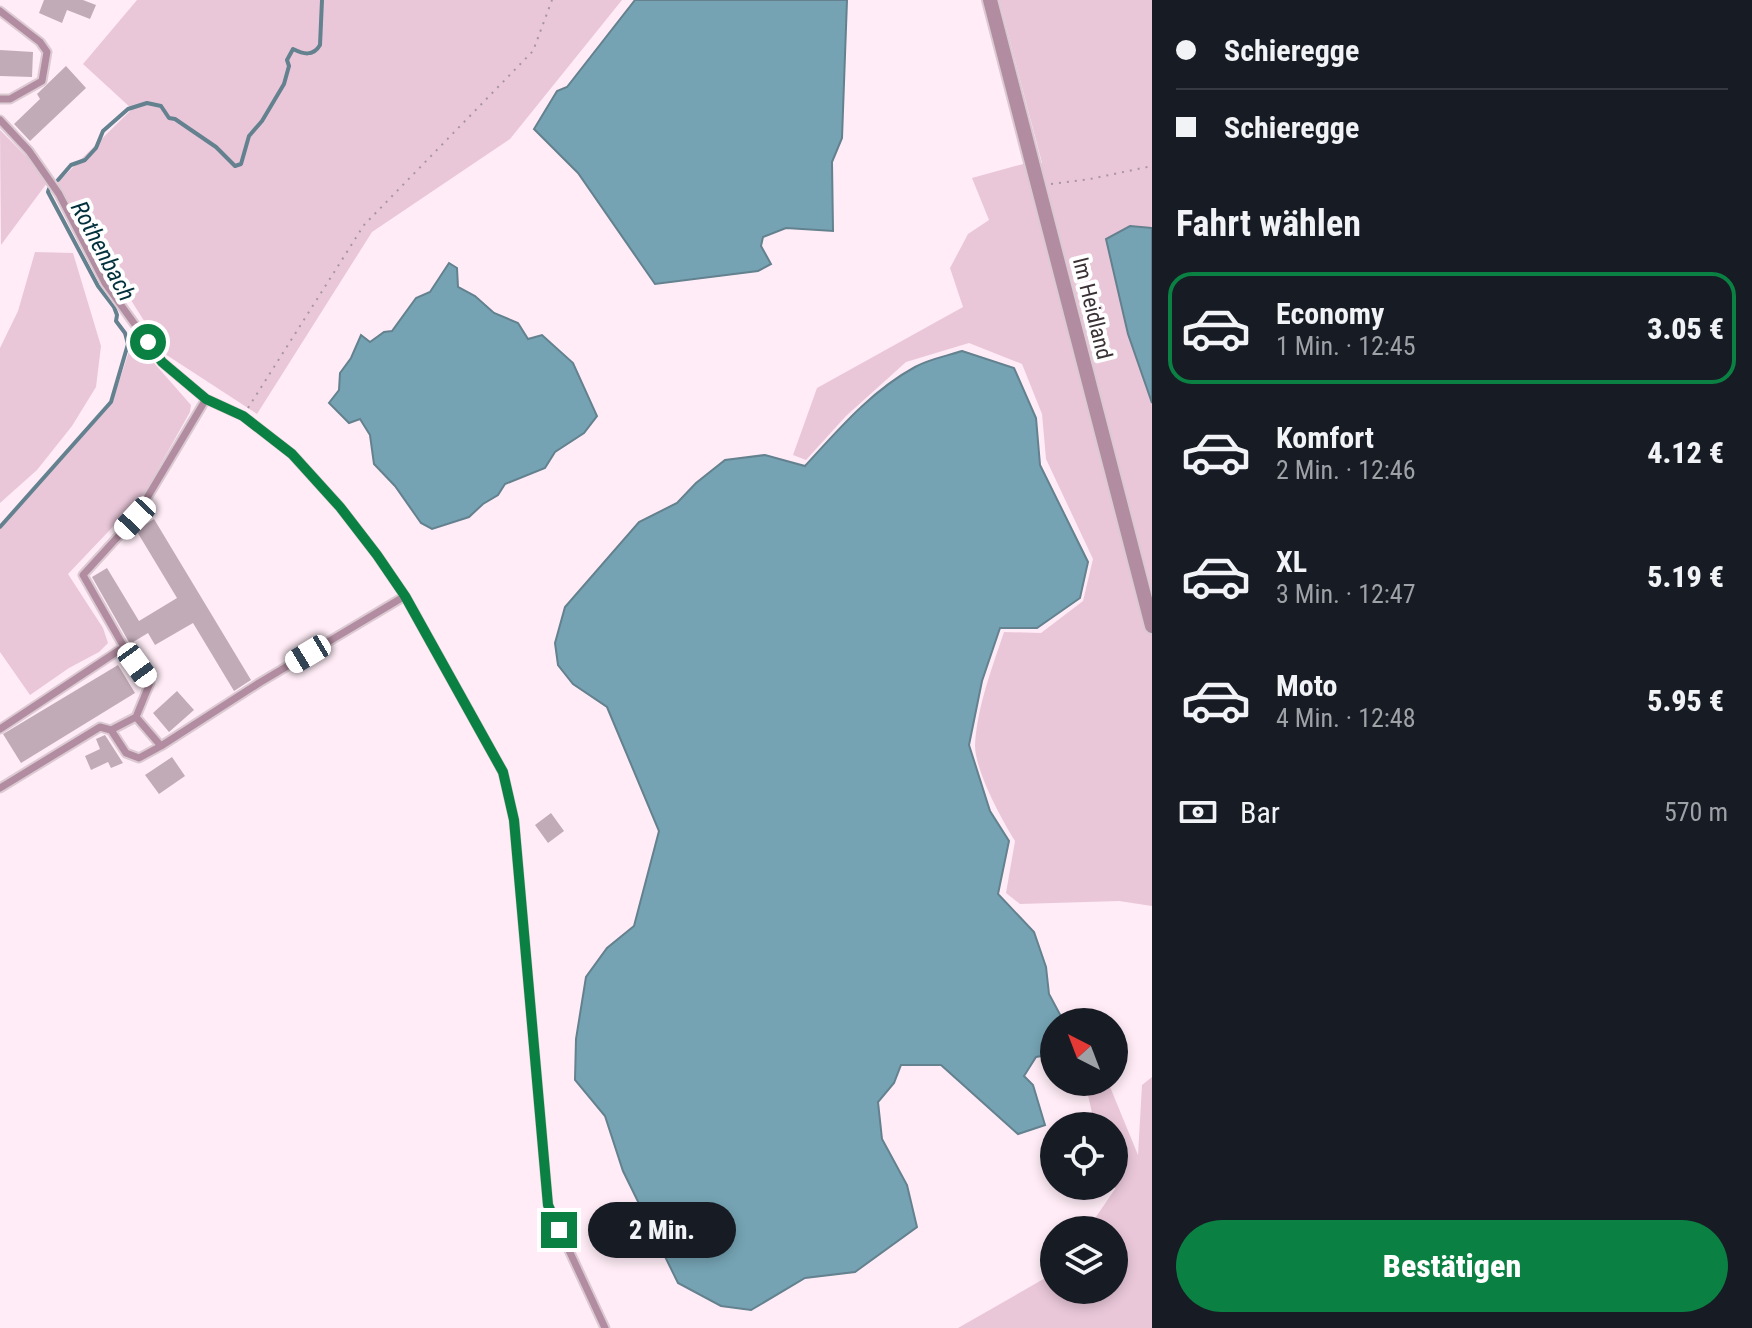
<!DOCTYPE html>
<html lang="de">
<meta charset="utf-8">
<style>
:root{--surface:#171b24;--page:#20242c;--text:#f1f3f6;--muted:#9ea1a6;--line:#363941;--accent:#0b8043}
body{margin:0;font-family:"Roboto Condensed",sans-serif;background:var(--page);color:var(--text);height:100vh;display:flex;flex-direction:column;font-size:30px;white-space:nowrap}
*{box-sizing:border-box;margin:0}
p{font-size:26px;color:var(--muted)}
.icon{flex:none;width:44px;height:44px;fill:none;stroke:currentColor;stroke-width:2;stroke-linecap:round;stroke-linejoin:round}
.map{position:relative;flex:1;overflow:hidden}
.side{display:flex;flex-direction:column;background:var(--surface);width:600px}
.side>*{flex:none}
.guide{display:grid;align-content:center;height:176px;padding:0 24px;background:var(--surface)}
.needle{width:52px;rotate:318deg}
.tools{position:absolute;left:1040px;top:1008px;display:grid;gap:16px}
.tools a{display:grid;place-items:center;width:88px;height:88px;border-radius:50%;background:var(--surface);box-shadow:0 4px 12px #0003;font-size:40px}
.end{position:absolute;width:36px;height:36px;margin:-18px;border:10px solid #0b8043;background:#fff;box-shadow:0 0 0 4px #fff}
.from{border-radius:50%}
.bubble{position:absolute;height:56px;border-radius:28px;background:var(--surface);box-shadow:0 4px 12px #0003;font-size:26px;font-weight:800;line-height:56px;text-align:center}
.car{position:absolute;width:24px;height:48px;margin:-24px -12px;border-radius:10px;box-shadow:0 0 6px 2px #0007;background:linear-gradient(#fff 24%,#345 0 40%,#fff 0 76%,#345 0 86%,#fff 0)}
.guide b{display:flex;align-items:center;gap:28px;height:76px;font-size:30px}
.guide b+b{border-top:2px solid var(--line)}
.guide i{width:20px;height:20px;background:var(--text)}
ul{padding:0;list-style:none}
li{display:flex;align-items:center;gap:24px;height:112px;margin:0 16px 12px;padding:0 8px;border:4px solid transparent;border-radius:24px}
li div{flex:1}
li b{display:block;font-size:30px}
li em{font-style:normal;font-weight:800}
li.current{border-color:var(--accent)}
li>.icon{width:72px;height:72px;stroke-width:1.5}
h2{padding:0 24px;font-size:36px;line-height:96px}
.pay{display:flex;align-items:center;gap:20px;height:88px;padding:0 24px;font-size:30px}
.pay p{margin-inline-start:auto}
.button{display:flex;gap:16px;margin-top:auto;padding:16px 24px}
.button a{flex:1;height:92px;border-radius:48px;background:var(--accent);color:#fff;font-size:32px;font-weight:800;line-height:92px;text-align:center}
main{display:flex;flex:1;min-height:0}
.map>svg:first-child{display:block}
.green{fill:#e9c7d9}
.water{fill:#75a3b3;stroke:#63818e;stroke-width:2}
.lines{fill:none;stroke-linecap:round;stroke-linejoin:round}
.stream{stroke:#63818e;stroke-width:4}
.building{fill:#c1abb7}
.lane-casing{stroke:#dccad3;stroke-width:11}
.street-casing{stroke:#dccad3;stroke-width:18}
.path{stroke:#a6979f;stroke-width:2;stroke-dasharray:2 6;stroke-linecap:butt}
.lane{stroke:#b28da1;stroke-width:7}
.street{stroke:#b28da1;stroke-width:14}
.route{stroke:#0b8043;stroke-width:10}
.labels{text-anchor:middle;stroke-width:8;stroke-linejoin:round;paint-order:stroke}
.street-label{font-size:22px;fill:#3a3136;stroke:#fff}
.water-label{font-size:24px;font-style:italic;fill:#02303c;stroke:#fff}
</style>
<main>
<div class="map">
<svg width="1152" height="1328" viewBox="0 0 1152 1328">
<rect width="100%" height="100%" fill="#ffecf6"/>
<path class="green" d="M 137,0 L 622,0 L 510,139 L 372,232 L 257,414 L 165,354 L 57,183 L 132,109 L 83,64 Z
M 999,0 L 1152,0 L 1152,228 L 1130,226 L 1128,334 L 1152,403 L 1152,906 L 1119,901 L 1020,904 L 1006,893 L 1015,841 C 1002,820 975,771 975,745 C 977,707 992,668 1004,632 L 1041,633 L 1083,601 L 1093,559 L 1046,459 L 1042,414 L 1022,364 L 969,343 L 906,362 L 846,416 L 806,460 L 793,455 L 817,388 L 963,307 L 950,268 L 968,234 L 989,220 L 972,178 L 1023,164 L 1042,163 Z
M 0,130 L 33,163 L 47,183 L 1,245 Z
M 35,252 L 73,253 L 101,346 L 96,387 L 72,426 L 37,470 L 0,503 L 0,348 L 18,311 Z
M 133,339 L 191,405 L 190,412 L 144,494 L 68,574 L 103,628 L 108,643 L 99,652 L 69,668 L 30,695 L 0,652 L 0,529 L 112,403 Z
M 1152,1077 L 1152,1328 L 958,1328 L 1054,1273 L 1054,1290 L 1114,1290 L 1114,1230 L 1087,1230 L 1115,1189 L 1114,1126 L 1095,1126 L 1085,1082 L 1108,1082 L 1138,1155 L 1142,1085 Z"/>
<path class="water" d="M 635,0 L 847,0 L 842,138 L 832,162 L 833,231 L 786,228 L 763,237 L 761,246 L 771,264 L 758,271 L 655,284 L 578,173 L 534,129 L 557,91 L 567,87 Z
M 1130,226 L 1152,228 L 1152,403 L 1128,334 L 1106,239 Z
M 449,263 L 457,268 L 458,287 L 475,296 L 494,313 L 518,323 L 528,339 L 542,335 L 573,363 L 597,416 L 584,433 L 555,452 L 545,468 L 505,484 L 498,495 L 483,504 L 469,517 L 432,529 L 421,523 L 395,486 L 374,464 L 370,435 L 360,419 L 349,423 L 329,403 L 339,390 L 340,373 L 351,358 L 361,335 L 370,342 L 384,332 L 392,331 L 416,298 L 430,292 Z
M 962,351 L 1014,368 L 1036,418 L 1040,465 L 1088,562 L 1080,598 L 1037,628 L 1000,628 L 982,681 L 969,745 L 990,811 L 1009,841 L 998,894 L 1034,932 L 1046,967 L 1049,994 L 1064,1022 L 1054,1022 L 1054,1054 L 1036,1057 L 1024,1076 L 1033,1085 L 1045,1125 L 1018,1134 L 941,1065 L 901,1065 L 894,1083 L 878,1102 L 882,1139 L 907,1185 L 917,1227 L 855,1272 L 805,1278 L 751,1310 L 721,1306 L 678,1283 L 623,1171 L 605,1116 L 575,1080 L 576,1039 L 586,977 L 607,948 L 634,926 L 659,831 L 607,707 L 573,684 L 558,665 L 555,643 L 565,607 L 639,522 L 677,503 L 696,483 L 725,460 L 765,455 L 805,466 C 838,430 871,391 915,367 C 929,359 947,356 962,351 Z"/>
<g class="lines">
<path class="stream" d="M 58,180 L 71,165 L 85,160 L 96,148 L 103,131 L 128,109 L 147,103 L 161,106 L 169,118 L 175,119 L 216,147 L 235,166 L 241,164 L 249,136 L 262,121 L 284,84 L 289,66 L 287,60 L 293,49 C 303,54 313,57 320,45 L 322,0
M 0,527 L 111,402 L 128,344 L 125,333 L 116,321 L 117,315 L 114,307 L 98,286 L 48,192 L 49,189"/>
</g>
<path class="building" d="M 44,0 L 83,0 L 96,5 L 90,19 L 67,10 L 62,23 L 39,13 Z
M 0,50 L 33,52 L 32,77 L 0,76 Z
M 66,66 L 86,88 L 30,141 L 14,124 L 40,99 L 37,94 Z
M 154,519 L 251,680 L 234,691 L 193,623 L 155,645 L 148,633 L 130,644 L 92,577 L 107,568 L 139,621 L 177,598 L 136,530 Z
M 118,665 L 135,693 L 21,763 L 3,734 Z
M 177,691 L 194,710 L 169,732 L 153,713 Z
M 105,735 L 123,763 L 111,768 L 108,762 L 91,770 L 85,756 L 100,749 L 96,739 Z
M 172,757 L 185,776 L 159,794 L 145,775 Z
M 551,813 L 564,831 L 548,843 L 535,825 Z"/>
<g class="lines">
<defs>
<path id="lane" d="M 0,11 L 40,42 L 47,52 L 42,81 L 10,99 L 0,99
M 0,120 L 29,151 L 59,194 L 105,283 L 162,362 L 206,399 L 243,416 L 292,454 L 340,507 L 377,555 L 405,596 L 503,772 L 514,820 L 548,1205 L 605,1328
M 136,717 L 161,746 L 259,683 L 405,596
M 0,729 L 124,647
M 111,730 L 136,717 L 150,683 L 124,647 L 83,575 L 135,518 L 206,399
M 0,788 L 100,727 L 111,730 L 126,753 L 139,758 L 161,746"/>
<path id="street" d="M 990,0 L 1152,626"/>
</defs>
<use href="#lane" class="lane-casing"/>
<use href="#street" class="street-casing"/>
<path class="path" d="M 1051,184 L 1090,179 L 1152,166
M 248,408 L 364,225 L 533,51 L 552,0"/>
<use href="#lane" class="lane"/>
<use href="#street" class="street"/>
</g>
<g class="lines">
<path class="route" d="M 148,342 L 162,362 L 206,399 L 243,416 L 292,454 L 340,507 L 377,555 L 405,596 L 503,772 L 514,820 L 548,1205 L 559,1230"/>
</g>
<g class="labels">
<g class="street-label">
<text transform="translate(1093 308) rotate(76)" y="8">Im Heidland</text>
</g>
<g class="water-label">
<text transform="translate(103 251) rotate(62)" y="8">Rothenbach</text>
</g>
</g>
</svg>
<div class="tools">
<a><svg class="needle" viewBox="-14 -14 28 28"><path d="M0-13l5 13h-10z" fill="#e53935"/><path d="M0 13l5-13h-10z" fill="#9ea1a6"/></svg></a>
<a><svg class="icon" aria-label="locate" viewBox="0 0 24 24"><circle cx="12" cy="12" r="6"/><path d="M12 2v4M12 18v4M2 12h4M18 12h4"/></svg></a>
<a><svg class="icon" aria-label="layers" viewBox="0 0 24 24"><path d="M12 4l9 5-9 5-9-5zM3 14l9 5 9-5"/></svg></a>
</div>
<i class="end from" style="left:148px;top:342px"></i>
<i class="end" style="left:559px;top:1230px"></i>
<div class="bubble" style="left:588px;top:1202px;width:148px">2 Min.</div>
<i class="car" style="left:135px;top:518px;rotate:223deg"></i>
<i class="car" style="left:308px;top:654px;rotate:239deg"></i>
<i class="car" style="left:137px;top:665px;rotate:144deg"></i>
</div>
<section class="side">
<div class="guide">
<b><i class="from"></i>Schieregge</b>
<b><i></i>Schieregge</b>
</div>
<h2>Fahrt wählen</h2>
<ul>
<li class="current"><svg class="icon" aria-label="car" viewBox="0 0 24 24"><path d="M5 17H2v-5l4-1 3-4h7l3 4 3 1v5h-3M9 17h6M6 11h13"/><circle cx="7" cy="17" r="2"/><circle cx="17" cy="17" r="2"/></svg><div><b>Economy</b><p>1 Min. · 12:45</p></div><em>3.05 €</em></li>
<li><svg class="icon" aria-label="car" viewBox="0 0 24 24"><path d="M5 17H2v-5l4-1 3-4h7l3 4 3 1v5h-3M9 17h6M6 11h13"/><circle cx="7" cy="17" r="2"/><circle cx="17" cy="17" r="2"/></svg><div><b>Komfort</b><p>2 Min. · 12:46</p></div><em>4.12 €</em></li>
<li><svg class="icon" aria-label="car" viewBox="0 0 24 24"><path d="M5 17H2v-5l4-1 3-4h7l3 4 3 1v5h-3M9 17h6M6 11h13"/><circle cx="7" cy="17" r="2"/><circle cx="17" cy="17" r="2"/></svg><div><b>XL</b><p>3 Min. · 12:47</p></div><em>5.19 €</em></li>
<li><svg class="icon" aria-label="car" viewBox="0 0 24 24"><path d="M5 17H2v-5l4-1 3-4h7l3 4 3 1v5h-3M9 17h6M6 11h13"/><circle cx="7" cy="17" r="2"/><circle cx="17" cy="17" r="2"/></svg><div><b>Moto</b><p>4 Min. · 12:48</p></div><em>5.95 €</em></li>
</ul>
<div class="pay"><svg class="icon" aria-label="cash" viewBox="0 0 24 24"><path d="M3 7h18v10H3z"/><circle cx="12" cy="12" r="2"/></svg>Bar<p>570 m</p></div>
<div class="button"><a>Bestätigen</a></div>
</section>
</main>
